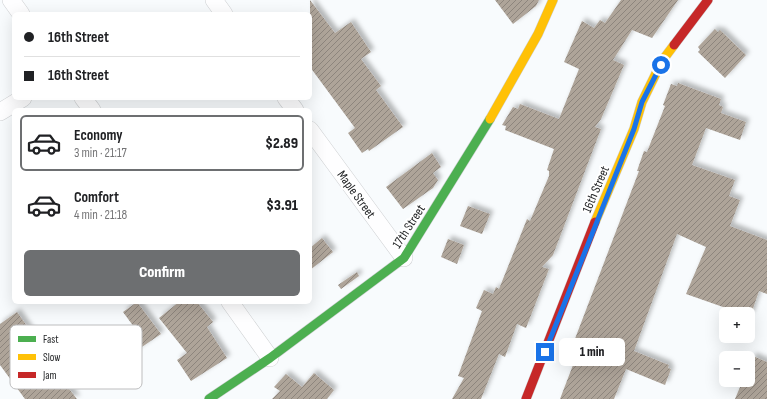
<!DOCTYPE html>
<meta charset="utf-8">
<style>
:root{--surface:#fff;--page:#f2f2f2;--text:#202124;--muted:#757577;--line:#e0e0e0;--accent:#6d6f71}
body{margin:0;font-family:"Sofia Sans Condensed",sans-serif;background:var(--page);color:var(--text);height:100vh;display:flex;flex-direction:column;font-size:15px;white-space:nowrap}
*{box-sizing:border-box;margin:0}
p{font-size:13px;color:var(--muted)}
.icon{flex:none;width:22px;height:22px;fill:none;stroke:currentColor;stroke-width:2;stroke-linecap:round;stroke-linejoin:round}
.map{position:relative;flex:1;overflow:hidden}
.panel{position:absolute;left:12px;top:108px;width:300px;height:196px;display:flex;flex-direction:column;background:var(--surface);border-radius:6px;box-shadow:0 4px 16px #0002}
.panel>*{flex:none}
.guide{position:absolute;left:12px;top:12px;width:300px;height:88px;border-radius:6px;box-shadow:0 4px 16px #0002;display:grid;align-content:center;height:88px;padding:0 12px;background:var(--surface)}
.buttons{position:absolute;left:719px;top:307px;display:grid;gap:8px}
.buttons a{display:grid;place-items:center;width:36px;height:36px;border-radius:6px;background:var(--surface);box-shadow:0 4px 16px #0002;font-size:20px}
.end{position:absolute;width:18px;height:18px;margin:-9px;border:5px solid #1a73e8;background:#fff;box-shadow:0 0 0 2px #fff}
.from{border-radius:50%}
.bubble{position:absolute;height:28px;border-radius:6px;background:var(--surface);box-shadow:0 4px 16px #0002;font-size:13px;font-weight:800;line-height:28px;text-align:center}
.guide b{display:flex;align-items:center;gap:14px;height:38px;font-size:15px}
.guide b+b{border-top:1px solid var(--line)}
.guide i{width:10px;height:10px;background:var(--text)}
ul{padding:7px 0 0;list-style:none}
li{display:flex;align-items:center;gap:12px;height:56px;margin:0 8px 6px;padding:0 4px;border:2px solid transparent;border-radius:6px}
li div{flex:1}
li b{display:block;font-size:15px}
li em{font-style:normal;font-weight:800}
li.current{border-color:var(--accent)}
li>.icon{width:36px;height:36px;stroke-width:1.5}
.action{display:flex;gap:8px;margin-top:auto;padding:8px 12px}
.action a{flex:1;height:46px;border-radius:6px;background:var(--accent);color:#fff;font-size:16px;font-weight:800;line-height:46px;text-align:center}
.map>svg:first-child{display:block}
.building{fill:url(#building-hatch);filter:url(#shadow)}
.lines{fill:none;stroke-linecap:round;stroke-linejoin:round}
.street-casing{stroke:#ced0d2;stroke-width:18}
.fast-casing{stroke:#ced0d2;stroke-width:10}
.slow-casing{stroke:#ced0d2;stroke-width:10}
.jam-casing{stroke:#ced0d2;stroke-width:10}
.street{stroke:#fefeff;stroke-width:17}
.fast{stroke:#4caf50;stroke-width:9}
.slow{stroke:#ffc107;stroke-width:9}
.jam{stroke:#c62828;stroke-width:9}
.route{stroke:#1a73e8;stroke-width:5}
.labels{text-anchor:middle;stroke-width:4;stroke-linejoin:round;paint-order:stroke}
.street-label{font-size:13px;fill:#222426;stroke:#fff}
.key{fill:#fff;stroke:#bdbdbe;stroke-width:1}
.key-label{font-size:11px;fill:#222426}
</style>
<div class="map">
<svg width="767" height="399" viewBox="0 0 767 399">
<defs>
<pattern id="building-hatch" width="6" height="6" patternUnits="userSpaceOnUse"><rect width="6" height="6" fill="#aea499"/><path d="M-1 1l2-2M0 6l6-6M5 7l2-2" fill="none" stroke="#8d857d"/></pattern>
<filter id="shadow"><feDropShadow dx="3.5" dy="-3.5" stdDeviation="2" flood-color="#0004"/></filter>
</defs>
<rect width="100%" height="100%" fill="#f8fbfd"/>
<path class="building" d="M 310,0 L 335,33 L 351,22 L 371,52 L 361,59 L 381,86 L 376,90 L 403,127 L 369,151 L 368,149 L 362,153 L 348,133 L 355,128 L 310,67 Z
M 495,0 L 539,0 L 536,6 L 513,24 Z
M 621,0 L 678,0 L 652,38 L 632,30 L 613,60 L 624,65 L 601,119 L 595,127 L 601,129 L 553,255 L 542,267 L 549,269 L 526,328 L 517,324 L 505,357 L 499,354 L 481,399 L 452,399 L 464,378 L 458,376 L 482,311 L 476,308 L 484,290 L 493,294 L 496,287 L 499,289 L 527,219 L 530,221 L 549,176 L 549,171 L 547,170 L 554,149 L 505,130 L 506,126 L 502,125 L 513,107 L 518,109 L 520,104 L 559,119 L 579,69 L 564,62 L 582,21 L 594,28 L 600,20 L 605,23 Z
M 715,29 L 718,32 L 720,30 L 746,55 L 725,78 L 698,52 L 700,50 L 698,47 Z
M 678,83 L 721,99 L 719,105 L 723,107 L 721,113 L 746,122 L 740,140 L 706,128 L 692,165 L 735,180 L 729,196 L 740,200 L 730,226 L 767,240 L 767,294 L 759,291 L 750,317 L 748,314 L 743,314 L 686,294 L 706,247 L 677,234 L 634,351 L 669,365 L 668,368 L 671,369 L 665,385 L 626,369 L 614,399 L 560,399 L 578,352 L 577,351 L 578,347 L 573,344 L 639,171 L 637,171 L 644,151 L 647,152 L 665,106 L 663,105 L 671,84 L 677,86 Z
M 432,153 L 441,167 L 433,173 L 438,180 L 433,188 L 403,209 L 386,187 Z
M 468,206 L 490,214 L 482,234 L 460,226 Z
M 322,238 L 333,252 L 310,270 L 310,248 Z
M 448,239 L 464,245 L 457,264 L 441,257 Z
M 357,272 L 359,276 L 341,289 L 338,285 Z
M 137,302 L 161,334 L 133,353 L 121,336 L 134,327 L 123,312 Z
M 179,302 L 197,302 L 213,322 L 207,327 L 227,358 L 191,381 L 177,360 L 187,353 L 159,318 Z
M 17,312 L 32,333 L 21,341 L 41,368 L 48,362 L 77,399 L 25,399 L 0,365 L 0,324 Z
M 753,356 L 767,362 L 767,399 L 735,399 L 743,380 L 748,380 L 748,368 Z
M 314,373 L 334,390 L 327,399 L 272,399 L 280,391 L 274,387 L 286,374 L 302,387 Z"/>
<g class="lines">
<defs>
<path id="street" d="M 11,0 L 21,14
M 214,0 L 224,14
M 83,98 L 92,110
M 286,98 L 295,110
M 0,112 L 23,98
M 310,130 L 404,258
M 230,302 L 270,358"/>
<path id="fast" d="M 209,399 L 270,358 L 404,258 L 490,119"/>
<path id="slow" d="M 490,119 L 538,34 L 553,0
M 595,222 L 634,129 L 642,102 L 662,61 L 674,45"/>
<path id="jam" d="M 674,45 L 708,0
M 526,399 L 595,222"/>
</defs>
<use href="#street" class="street-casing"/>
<use href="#fast" class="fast-casing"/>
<use href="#slow" class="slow-casing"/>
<use href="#jam" class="jam-casing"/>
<use href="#street" class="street"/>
<use href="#fast" class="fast"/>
<use href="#slow" class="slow"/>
<use href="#jam" class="jam"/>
</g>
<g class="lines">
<path class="route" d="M 545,352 L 634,129 L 642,102 L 661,65"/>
</g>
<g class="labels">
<g class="street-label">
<text transform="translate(595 189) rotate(-67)" y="5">16th Street</text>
<text transform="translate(357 194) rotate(54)" y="5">Maple Street</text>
<text transform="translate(408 226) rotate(-57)" y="5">17th Street</text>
</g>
</g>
<rect x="10" y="325" width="132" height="64" rx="6" class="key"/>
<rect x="18" y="336" width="18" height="6" fill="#4caf50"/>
<rect x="18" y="354" width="18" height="6" fill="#ffc107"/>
<rect x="18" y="372" width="18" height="6" fill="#c62828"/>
<g class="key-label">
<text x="43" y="343">Fast</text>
<text x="43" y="361">Slow</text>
<text x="43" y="379">Jam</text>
</g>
</svg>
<div class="buttons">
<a>+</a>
<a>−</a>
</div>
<i class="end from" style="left:661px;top:65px"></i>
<i class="end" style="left:545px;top:352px"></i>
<div class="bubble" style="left:559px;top:338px;width:66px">1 min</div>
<div class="guide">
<b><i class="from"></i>16th Street</b>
<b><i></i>16th Street</b>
</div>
<section class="panel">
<ul>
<li class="current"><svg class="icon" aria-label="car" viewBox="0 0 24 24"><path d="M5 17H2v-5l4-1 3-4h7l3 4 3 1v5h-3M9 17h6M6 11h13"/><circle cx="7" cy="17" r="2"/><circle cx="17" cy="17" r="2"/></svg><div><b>Economy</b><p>3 min · 21:17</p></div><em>$2.89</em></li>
<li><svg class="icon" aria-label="car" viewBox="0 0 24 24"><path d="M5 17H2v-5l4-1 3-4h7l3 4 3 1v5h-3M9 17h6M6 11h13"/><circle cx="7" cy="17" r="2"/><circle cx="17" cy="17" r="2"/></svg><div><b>Comfort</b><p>4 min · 21:18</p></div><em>$3.91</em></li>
</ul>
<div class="action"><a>Confirm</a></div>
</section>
</div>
